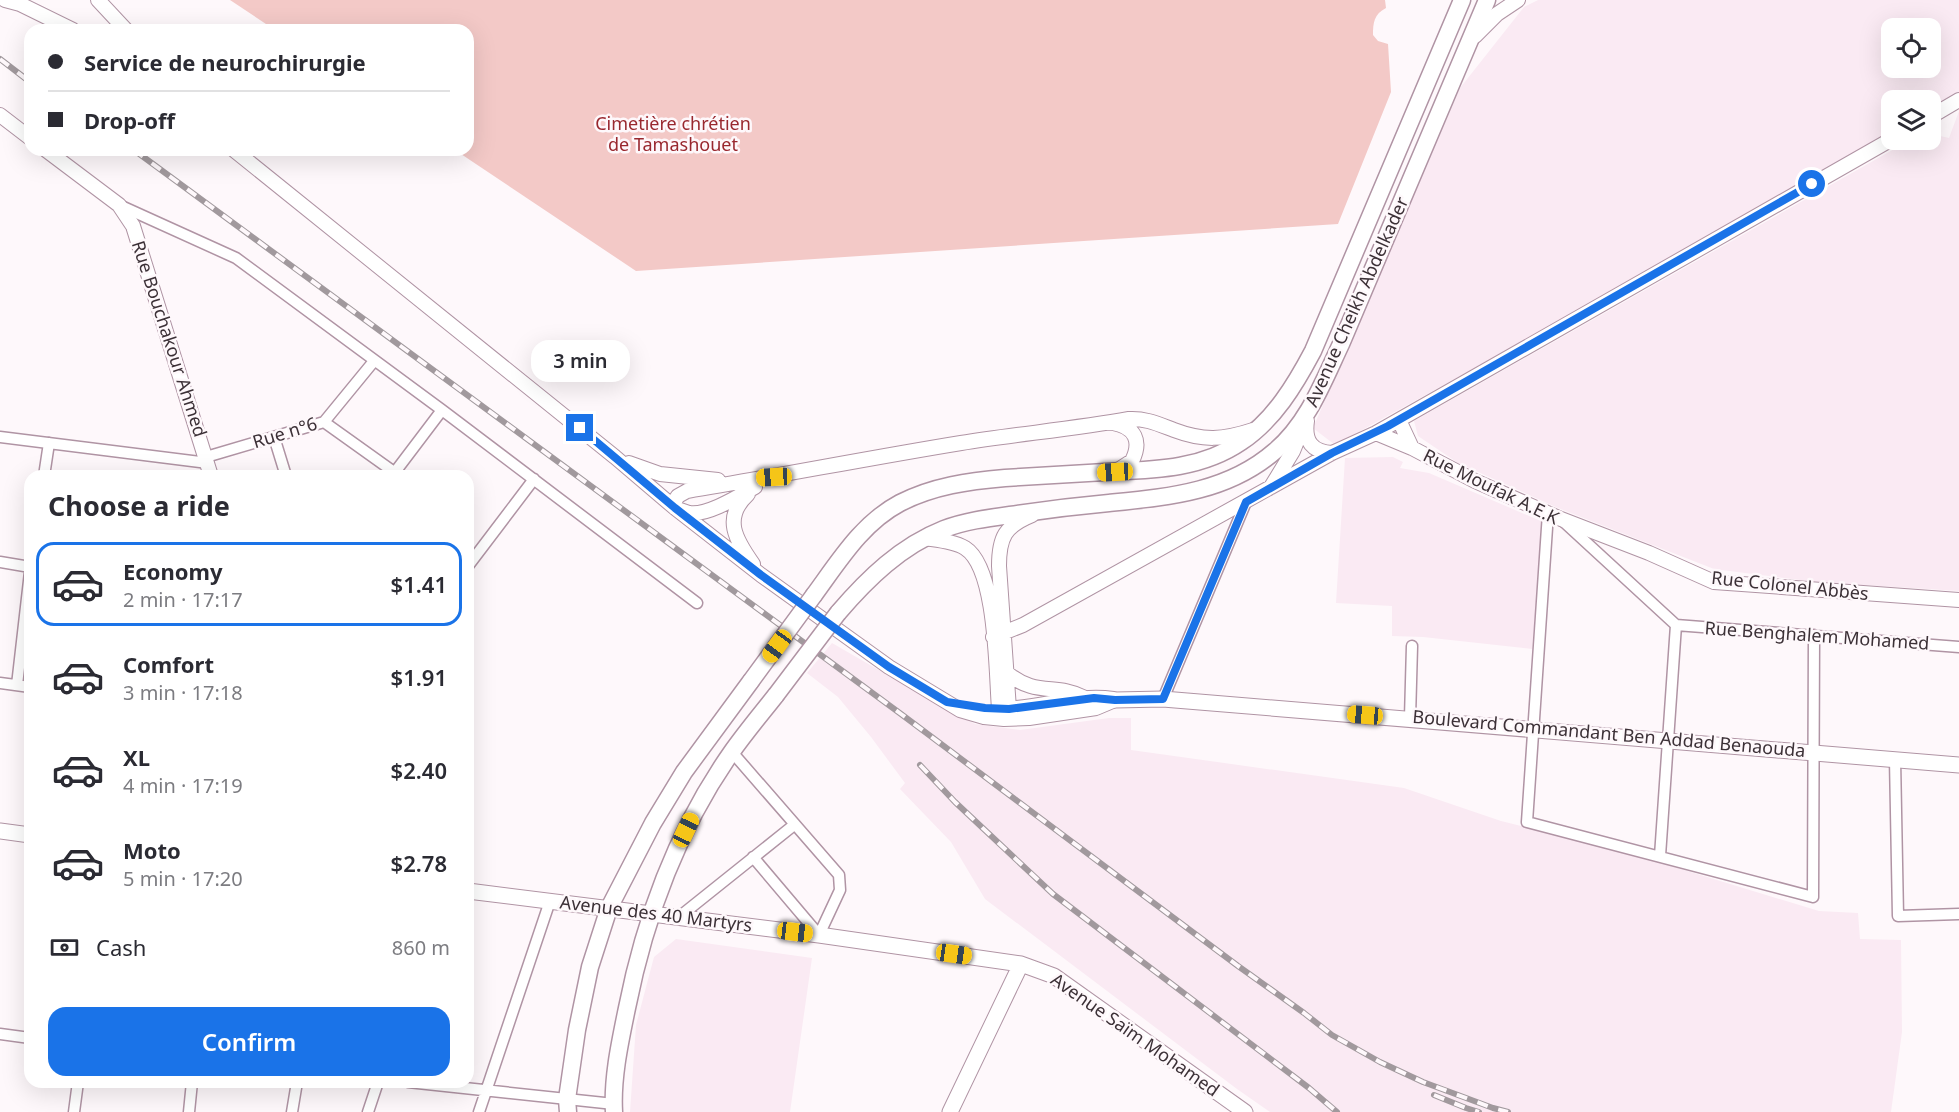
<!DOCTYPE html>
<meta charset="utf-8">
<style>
:root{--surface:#fff;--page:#f2f2f3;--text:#2b2b33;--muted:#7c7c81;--line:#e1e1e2;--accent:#1a73e8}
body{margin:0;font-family:"Noto Sans",sans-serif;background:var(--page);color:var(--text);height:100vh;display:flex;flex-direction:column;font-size:22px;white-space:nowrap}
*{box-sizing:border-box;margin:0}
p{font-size:20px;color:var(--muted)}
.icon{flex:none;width:33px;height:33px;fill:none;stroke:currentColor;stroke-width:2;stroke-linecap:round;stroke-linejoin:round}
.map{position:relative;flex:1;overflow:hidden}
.panel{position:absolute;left:24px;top:470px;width:450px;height:618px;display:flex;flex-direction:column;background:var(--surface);border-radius:18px;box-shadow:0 6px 24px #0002}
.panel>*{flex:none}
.banner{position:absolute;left:24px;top:24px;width:450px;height:132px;border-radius:18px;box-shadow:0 6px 24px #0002;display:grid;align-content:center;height:132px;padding:0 24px;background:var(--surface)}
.buttons{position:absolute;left:1881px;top:18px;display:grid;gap:12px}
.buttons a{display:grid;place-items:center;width:60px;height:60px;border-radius:12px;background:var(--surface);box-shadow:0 6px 24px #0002;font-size:30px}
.end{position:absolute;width:27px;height:27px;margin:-14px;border:8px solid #1a73e8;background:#fff;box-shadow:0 0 0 3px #fff}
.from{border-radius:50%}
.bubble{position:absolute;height:42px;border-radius:18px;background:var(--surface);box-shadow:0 6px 24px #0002;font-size:20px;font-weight:600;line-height:42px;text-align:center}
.car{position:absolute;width:18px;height:36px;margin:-18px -9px;border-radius:8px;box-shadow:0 0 4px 2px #0007;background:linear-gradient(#f5c518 24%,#345 0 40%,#f5c518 0 76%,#345 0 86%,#f5c518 0)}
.banner b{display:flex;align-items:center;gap:21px;height:57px;font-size:22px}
.banner b+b{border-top:2px solid var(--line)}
.banner i{width:15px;height:15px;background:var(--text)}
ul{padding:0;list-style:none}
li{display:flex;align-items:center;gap:18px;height:84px;margin:0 12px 9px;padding:0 12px;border:3px solid transparent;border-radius:18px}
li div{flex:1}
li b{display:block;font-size:22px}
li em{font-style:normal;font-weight:600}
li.current{border-color:var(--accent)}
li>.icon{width:54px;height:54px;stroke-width:1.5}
h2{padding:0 24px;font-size:27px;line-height:72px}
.pay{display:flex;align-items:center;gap:15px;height:66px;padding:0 24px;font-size:22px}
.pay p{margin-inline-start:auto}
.action{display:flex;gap:12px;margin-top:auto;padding:12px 24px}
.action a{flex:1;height:69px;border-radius:18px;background:var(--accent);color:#fff;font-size:24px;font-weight:600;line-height:69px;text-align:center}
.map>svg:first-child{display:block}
.built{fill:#faeaf3;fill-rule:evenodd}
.green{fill:#f3c9c7}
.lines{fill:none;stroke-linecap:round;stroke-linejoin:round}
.minor-casing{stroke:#b094a4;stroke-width:13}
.tertiary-casing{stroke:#b094a4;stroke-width:16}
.secondary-casing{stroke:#b094a4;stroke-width:17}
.primary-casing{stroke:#b094a4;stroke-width:19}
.minor{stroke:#fff;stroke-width:10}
.tertiary{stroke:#fff;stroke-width:14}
.secondary{stroke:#fff;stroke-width:15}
.primary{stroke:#fff;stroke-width:16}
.rail-casing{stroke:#a1999d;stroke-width:6}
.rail{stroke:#fef8fb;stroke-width:4;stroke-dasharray:11;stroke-linecap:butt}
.primary-bridge-casing{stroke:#b094a4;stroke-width:19;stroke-linecap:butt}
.primary-bridge{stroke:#fff;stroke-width:16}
.route{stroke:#1a73e8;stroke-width:8}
.labels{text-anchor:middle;stroke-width:5;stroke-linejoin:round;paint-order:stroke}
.park-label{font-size:18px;fill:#99282f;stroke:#fef8fb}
.street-label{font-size:18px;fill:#3c3137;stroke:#fef8fb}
</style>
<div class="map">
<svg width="1959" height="1112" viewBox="0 0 1959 1112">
<rect width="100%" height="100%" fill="#fef8fb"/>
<path class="built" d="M 1538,0 L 1959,0 L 1959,95 L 1931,116 L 1930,100 L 1892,100 L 1891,138 L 1335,445 L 1313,428 L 1460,88 L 1524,7 ZM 1892,28 L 1930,28 L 1930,68 L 1892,68 Z
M 1959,111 L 1959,591 L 1816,582 L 1714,569 L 1558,508 L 1458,463 L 1418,436 L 1414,421 L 1910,140 L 1930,140 L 1931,134 L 1949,138 Z
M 1393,457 L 1403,462 L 1400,468 L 1429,473 L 1543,522 L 1532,649 L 1423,637 L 1392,636 L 1392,606 L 1336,603 L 1345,458 Z
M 832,643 L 941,706 L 975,724 L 1020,730 L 1109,718 L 1131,718 L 1131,750 L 1404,788 L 1501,821 L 1635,855 L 1819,911 L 1858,913 L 1860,939 L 1901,940 L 1902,1032 L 1891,1112 L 1270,1112 L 1237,1089 L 985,899 L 951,842 L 900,789 L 905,783 L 871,737 L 838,697 L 807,673 Z
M 676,939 L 812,958 L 790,1112 L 630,1112 L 636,1025 L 654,957 Z"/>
<path class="green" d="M 230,0 L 1385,0 L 1386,8 C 1374,14 1373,23 1373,35 L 1378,41 L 1388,44 L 1391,92 L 1338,224 L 636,271 L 455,150 L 468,150 L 468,30 L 275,30 Z"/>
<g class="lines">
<defs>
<path id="minor" d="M 119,205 L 236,258 L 442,410 L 697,603
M 324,422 L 394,472
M 0,437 L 208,463
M 274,437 L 286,476
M 206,457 L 324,422 L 374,361
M 44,476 L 49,443
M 392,476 L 442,410
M 1548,513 L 1527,822 L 1813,897 L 1814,635
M 1564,522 L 1676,625
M 0,562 L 30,567
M 468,566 L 534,479
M 1676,625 L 1959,647
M 0,683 L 30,687
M 17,685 L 30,572
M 1163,699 L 1246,502
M 1410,718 L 1412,646
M 732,752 L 839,875 L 840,890 L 819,935 L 753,857
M 1895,759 L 1898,916 L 1959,914
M 1660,856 L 1676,625
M 679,917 L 794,825
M 0,1034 L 30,1038
M 408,1082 L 614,1104
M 74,1112 L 78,1082
M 189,1112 L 192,1082
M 292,1112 L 297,1082
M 368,1112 L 378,1082
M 479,1112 L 550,901"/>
<path id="tertiary" d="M 5,0 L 20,4 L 73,30
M 98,0 L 126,30
M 1475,36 L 1497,14 L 1518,0
M 0,115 L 30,138
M 1930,117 L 1959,100
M 46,150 L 119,205 L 133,226 L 211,476
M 234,150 L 615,457 L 675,508 L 761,575 L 889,667 L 960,710 L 984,717 L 1004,719 L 1029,718 L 1096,708 L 1115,700
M 1399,420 L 1412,448
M 1307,421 C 1304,441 1312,452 1332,453
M 1113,423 C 1135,427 1142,441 1132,461 L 1115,472
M 1376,433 L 1412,448 L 1475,481 L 1561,519 L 1649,553 L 1714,582 L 1959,600
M 629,463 L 660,474 L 718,480
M 755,487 C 739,496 707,516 689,513 C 685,512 680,510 675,508 L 674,502 L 678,496 L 687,491 C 778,476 869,458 961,443 C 1017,434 1073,429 1129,419 C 1145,418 1158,424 1174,430 C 1203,441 1223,440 1253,430
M 1271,487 L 1293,451 L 1304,424
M 748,494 C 722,518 736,540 753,564
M 924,538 C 937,540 954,541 965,548 C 997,568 996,673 999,709 L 1004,719 L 1009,709 L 999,566 C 999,537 1005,526 1032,515
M 993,637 L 1023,625 L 1332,453 L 1376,433 L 1892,139
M 1007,673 C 1036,697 1056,683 1083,697
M 1001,709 C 1037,709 1078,693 1113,699"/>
<path id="secondary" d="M 1115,700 L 1163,699 L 1959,765
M 0,831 L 30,835
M 468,891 L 819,935 L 1021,964 L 1054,976 L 1245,1112
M 950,1112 L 1021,964"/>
<path id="primary" d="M 814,595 C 839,561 862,523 900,503 C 933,486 969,481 1005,478 C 1039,476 1072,474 1105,472 C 1152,470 1200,470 1241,442 C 1274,420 1295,385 1313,351 L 1462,0
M 838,613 C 868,578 901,546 944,529 C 965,521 988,518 1010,515 C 1043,510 1076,506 1109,503 C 1169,497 1228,492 1275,451 C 1308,423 1323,382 1341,344 L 1487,0
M 568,1112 L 567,1099 L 577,1030 L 590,967 L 609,908 L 653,823 L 684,772 L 751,681
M 614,1112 C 612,1078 620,1042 627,1008 C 645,917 678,829 731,753 C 745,733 761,714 776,695"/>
</defs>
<use href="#minor" class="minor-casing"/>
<use href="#tertiary" class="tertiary-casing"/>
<use href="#secondary" class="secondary-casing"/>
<use href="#primary" class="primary-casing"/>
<use href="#minor" class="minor"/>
<use href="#tertiary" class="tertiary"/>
<use href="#secondary" class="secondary"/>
<use href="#primary" class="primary"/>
<defs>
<path id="rail" d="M 0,59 L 30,82
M 134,150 L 901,714 L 1238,966 L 1304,1013 L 1332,1035 L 1380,1062 L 1423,1082 L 1493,1108 L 1508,1112
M 920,765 L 955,802 L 1053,894 L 1309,1088 L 1337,1112
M 1434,1095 L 1466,1108 L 1479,1112"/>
</defs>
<use href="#rail" class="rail-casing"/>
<use href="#rail" class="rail"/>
<defs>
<path id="primary-bridge" d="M 751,681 L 814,595
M 776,695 L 838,613"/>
</defs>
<use href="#primary-bridge" class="primary-bridge-casing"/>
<use href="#primary-bridge" class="primary-bridge"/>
</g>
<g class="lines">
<path class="route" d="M 580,428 L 675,508 L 761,575 L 889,667 L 947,702 L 985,708 L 1009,709 L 1094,698 L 1115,700 L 1163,699 L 1246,502 L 1332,453 L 1388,426 L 1812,184"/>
</g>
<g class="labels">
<g class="park-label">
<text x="673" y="130">Cimetière chrétien<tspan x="673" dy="21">de Tamashouet</tspan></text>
</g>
<g class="street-label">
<text transform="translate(1357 302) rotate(-66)" y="6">Avenue Cheikh Abdelkader</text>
<text transform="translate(169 339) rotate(72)" y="6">Rue Bouchakour Ahmed</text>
<text transform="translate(285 433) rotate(-17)" y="6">Rue n°6</text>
<text transform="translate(1491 487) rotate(26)" y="6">Rue Moufak A.E.K</text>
<text transform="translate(1790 586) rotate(6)" y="6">Rue Colonel Abbès</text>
<text transform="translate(1817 636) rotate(4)" y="6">Rue Benghalem Mohamed</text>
<text transform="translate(1609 734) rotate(5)" y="6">Boulevard Commandant Ben Addad Benaouda</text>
<text transform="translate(656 914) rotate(7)" y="6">Avenue des 40 Martyrs</text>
<text transform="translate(1135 1035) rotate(35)" y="6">Avenue Saïm Mohamed</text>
</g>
</g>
</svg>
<div class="buttons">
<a><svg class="icon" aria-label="locate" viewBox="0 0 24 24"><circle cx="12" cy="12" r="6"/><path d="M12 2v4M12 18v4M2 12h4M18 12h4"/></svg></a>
<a><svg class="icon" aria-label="layers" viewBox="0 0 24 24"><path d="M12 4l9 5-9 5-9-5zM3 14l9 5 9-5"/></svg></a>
</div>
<i class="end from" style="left:1812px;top:184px"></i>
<i class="end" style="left:580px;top:428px"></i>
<div class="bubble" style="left:531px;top:340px;width:99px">3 min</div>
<i class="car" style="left:1115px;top:472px;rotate:267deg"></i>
<i class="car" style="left:774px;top:477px;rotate:267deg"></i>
<i class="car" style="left:777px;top:646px;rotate:216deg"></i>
<i class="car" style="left:1365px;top:715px;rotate:275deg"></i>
<i class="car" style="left:686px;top:830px;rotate:25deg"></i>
<i class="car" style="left:795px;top:932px;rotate:97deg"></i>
<i class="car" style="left:954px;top:954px;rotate:98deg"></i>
<div class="banner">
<b><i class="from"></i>Service de neurochirurgie</b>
<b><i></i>Drop-off</b>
</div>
<section class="panel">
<h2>Choose a ride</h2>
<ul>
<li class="current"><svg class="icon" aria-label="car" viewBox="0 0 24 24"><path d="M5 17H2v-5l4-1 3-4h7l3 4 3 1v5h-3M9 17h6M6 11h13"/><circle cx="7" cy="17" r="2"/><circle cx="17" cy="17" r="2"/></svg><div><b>Economy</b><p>2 min · 17:17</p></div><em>$1.41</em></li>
<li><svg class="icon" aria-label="car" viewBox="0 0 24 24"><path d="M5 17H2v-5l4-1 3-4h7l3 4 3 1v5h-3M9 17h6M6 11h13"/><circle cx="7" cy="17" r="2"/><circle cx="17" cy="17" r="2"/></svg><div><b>Comfort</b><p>3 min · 17:18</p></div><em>$1.91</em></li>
<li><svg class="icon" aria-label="car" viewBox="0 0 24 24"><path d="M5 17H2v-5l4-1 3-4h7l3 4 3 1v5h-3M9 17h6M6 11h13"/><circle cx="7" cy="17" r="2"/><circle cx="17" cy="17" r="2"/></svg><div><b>XL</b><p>4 min · 17:19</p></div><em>$2.40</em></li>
<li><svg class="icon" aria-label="car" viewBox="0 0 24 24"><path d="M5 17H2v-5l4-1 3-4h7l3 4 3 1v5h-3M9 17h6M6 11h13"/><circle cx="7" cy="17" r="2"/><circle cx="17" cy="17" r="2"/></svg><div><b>Moto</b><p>5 min · 17:20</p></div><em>$2.78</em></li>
</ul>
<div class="pay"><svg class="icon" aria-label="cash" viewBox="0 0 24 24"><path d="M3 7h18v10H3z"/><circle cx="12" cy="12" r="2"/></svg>Cash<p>860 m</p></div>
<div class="action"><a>Confirm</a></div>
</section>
</div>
